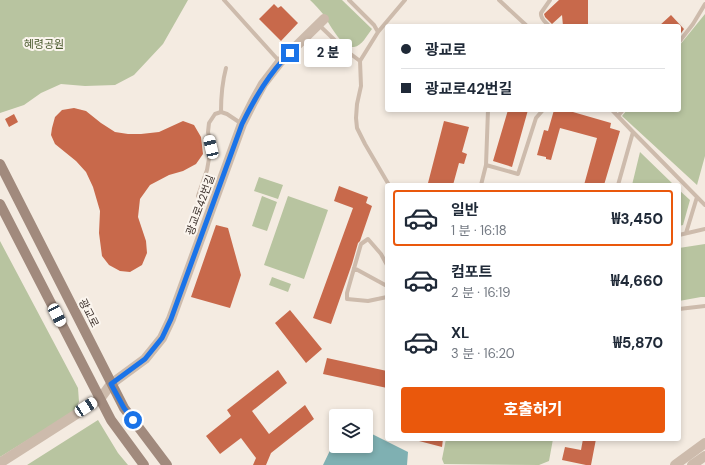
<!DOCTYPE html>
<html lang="ko">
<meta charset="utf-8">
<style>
:root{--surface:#fff;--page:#f2f2f3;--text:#1f2937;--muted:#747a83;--line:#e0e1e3;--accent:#ea580c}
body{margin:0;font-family:"DM Sans","Noto Sans KR",sans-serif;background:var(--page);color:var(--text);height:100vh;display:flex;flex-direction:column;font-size:15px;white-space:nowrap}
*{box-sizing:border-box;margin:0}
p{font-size:13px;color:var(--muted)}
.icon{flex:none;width:22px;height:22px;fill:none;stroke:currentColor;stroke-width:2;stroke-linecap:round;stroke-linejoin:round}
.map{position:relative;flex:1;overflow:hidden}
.sheet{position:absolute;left:385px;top:183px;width:296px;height:258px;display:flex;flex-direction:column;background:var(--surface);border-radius:4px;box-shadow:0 2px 6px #0003}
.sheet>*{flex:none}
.top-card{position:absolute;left:385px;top:24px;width:296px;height:88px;border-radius:4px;box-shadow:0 2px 6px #0003;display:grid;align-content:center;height:88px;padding:0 16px;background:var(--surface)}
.tools{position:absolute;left:329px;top:409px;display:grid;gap:8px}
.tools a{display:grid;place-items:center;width:44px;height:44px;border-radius:4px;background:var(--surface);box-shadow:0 2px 6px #0003;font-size:20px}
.end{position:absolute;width:18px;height:18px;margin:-9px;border:5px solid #1a73e8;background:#fff;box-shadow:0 0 0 2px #fff}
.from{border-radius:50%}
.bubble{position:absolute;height:28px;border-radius:4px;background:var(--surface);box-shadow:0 2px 6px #0003;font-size:13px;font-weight:800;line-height:28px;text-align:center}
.car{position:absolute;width:12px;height:24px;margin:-12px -6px;border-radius:5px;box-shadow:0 0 3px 1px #0007;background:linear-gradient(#fff 24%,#345 0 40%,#fff 0 76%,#345 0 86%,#fff 0)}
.top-card b{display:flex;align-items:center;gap:14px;height:38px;font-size:15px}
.top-card b+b{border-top:1px solid var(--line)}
.top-card i{width:10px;height:10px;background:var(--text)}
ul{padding:7px 0 0;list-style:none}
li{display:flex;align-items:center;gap:12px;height:56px;margin:0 8px 6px;padding:0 8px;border:2px solid transparent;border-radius:4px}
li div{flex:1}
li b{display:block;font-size:15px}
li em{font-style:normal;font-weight:800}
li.current{border-color:var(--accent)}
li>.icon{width:36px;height:36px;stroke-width:1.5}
.cta{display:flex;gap:8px;margin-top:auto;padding:8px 16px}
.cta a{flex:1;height:46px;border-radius:4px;background:var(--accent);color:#fff;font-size:16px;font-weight:800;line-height:46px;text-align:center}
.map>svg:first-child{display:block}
.green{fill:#b8c4a0}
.water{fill:#7fb0b2}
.building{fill:#c8694b}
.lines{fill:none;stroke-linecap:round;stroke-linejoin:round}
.service{stroke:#cdbbac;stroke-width:4}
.tertiary{stroke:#cdbbac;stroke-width:10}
.secondary{stroke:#a18a7d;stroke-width:10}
.route{stroke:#1a73e8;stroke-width:5}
.labels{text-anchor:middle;stroke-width:4;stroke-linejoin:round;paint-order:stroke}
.park-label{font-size:11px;fill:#4a5a2e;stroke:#fbf5ee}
.street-label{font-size:11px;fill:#3b302b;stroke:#fbf5ee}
</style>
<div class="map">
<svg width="705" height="465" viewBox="0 0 705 465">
<rect width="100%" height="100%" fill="#f4ebe1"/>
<path class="green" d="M 0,0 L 188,0 L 163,44 L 134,75 L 115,85 L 85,86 L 61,84 L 41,93 L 24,105 L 0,113 Z
M 310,0 L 342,0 L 372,29 C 367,35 362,46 354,47 C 342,49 329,23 323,14 C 319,9 315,5 310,0 Z
M 705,14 L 705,156 L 697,185 L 622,116 L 627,110 L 679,110 L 679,46 Z
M 640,152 L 674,185 L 632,185 Z
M 259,177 L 283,185 L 278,199 L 254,191 Z
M 679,190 L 690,200 L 683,225 L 679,226 Z
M 262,196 L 277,202 L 267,231 L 252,226 Z
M 288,196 L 328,210 L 304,279 L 264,265 Z
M 0,241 L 78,388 L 79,402 L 73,412 L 0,457 Z
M 705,244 L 705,297 L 701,297 L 679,301 L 679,248 Z
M 272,277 L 291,284 L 288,292 L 269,285 Z
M 98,420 L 118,453 L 128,465 L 27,465 Z
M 446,439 L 553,439 L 549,461 L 539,465 L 444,464 L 442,459 Z"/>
<path class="water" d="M 366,431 L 408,452 L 407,465 L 323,465 L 336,438 L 336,446 L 366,446 Z"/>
<path class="building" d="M 559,0 L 588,0 L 588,26 L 563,26 L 562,15 L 552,24 L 545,17 L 544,14 Z
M 274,4 L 278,8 L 281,6 L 298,23 L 281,41 L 259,19 Z
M 671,15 L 684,29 L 679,36 L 679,26 L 659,26 Z
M 74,108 L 86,111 L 101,123 L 115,132 L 128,134 L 141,134 L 159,132 L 183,121 L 194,125 L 201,137 L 203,154 L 196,164 L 183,171 L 169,175 L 150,185 L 140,199 L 138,217 L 146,241 L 147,253 L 142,265 L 130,272 L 120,271 L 109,265 L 102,256 L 99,233 L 100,211 L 93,187 L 86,172 L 76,161 L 55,144 L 51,135 L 52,128 L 55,117 L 62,110 Z
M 508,110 L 528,110 L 512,167 L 493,161 Z
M 554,110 L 566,110 L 611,123 L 610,128 L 620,131 L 604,185 L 584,185 L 597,138 L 560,128 L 551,160 L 546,159 L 546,157 L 537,155 L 544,130 L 548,131 Z
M 14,114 L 18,122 L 9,127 L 5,119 Z
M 444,121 L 469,127 L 462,152 L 467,154 L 464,164 L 459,163 L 453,185 L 434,185 L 428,183 Z
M 339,186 L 368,197 L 366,203 L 372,206 L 360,241 L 358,243 L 352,264 L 331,324 L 313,318 L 353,208 L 334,201 Z
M 216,225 L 228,228 L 241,275 L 230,308 L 191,297 Z
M 290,310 L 322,349 L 306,363 L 275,323 Z
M 327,358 L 387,371 L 387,388 L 323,374 Z
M 278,370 L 287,383 L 252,411 L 269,434 L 305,405 L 314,419 L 271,453 L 266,465 L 253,465 L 256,458 L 241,438 L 220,454 L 206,436 L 231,416 L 227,410 Z
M 419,439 L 443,439 L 442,447 L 419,441 Z
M 583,439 L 596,439 L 591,465 L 586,465 L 562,460 L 565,447 L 581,450 Z"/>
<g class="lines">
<path class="service" d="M 224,0 L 280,62
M 349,0 L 374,25 L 378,32
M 499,0 L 527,26
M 319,25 L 344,49 L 360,61
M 549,26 C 546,22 540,19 541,13 L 550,0
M 679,42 L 693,24 L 705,4
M 488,110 L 486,165 L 518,174 L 536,118 L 543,110
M 612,110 L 633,132 L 705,205
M 221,112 C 221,96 222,83 226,68
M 618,116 L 623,110
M 389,185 L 365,144 L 357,128 L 356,118 L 357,104 L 361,86 L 360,61 L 378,32 L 405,0
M 481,185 L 486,165
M 618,185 L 633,132
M 198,196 L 207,170 L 211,147 L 208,132 L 209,123 L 215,114 L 221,112 L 227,114 L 242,124
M 686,233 L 697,197
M 679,235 L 705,229
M 387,265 L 381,254 L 368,239 L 361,244 L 347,293 L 347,299 L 368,301 L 387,297
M 354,268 L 387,286
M 679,309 L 705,306"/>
<path class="tertiary" d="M 0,463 L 100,399 L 111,384 L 145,359 L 162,338 L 171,319 L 242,124 L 253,102 L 263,84 L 280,62 L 324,19
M 675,465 L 705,443
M 692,465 L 705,456"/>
<path class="secondary" d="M 0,164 L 124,408 L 167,465
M 0,204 L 111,420 L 144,465"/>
</g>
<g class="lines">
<path class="route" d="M 133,420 L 124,408 L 111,384 L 145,359 L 162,338 L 171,319 L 242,124 C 255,98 269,73 290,53"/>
</g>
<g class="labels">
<g class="park-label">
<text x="44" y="48">혜령공원</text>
</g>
<g class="street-label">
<text transform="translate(200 205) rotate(-70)" y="4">광교로42번길</text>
<text transform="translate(89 313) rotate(63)" y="4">광교로</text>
</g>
</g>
</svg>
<div class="tools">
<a><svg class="icon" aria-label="layers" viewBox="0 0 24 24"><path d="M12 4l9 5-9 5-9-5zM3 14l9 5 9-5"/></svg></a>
</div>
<i class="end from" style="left:133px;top:420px"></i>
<i class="end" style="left:290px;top:53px"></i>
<div class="bubble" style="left:304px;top:39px;width:48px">2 분</div>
<i class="car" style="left:211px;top:147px;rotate:347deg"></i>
<i class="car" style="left:57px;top:315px;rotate:153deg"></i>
<i class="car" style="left:86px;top:407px;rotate:57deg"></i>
<div class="top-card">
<b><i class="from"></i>광교로</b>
<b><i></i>광교로42번길</b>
</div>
<section class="sheet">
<ul>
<li class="current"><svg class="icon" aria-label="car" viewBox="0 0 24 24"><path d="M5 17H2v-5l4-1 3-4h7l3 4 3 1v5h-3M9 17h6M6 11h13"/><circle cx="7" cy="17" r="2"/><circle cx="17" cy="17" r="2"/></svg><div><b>일반</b><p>1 분 · 16:18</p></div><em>₩3,450</em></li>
<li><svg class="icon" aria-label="car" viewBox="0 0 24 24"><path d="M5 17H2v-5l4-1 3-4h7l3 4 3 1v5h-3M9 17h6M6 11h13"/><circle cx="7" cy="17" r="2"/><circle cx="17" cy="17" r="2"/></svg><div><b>컴포트</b><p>2 분 · 16:19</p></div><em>₩4,660</em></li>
<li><svg class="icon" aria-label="car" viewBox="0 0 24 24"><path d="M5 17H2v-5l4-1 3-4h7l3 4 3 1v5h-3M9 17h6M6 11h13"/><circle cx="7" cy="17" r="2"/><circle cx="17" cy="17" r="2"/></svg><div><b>XL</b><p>3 분 · 16:20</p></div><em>₩5,870</em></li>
</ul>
<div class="cta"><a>호출하기</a></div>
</section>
</div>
